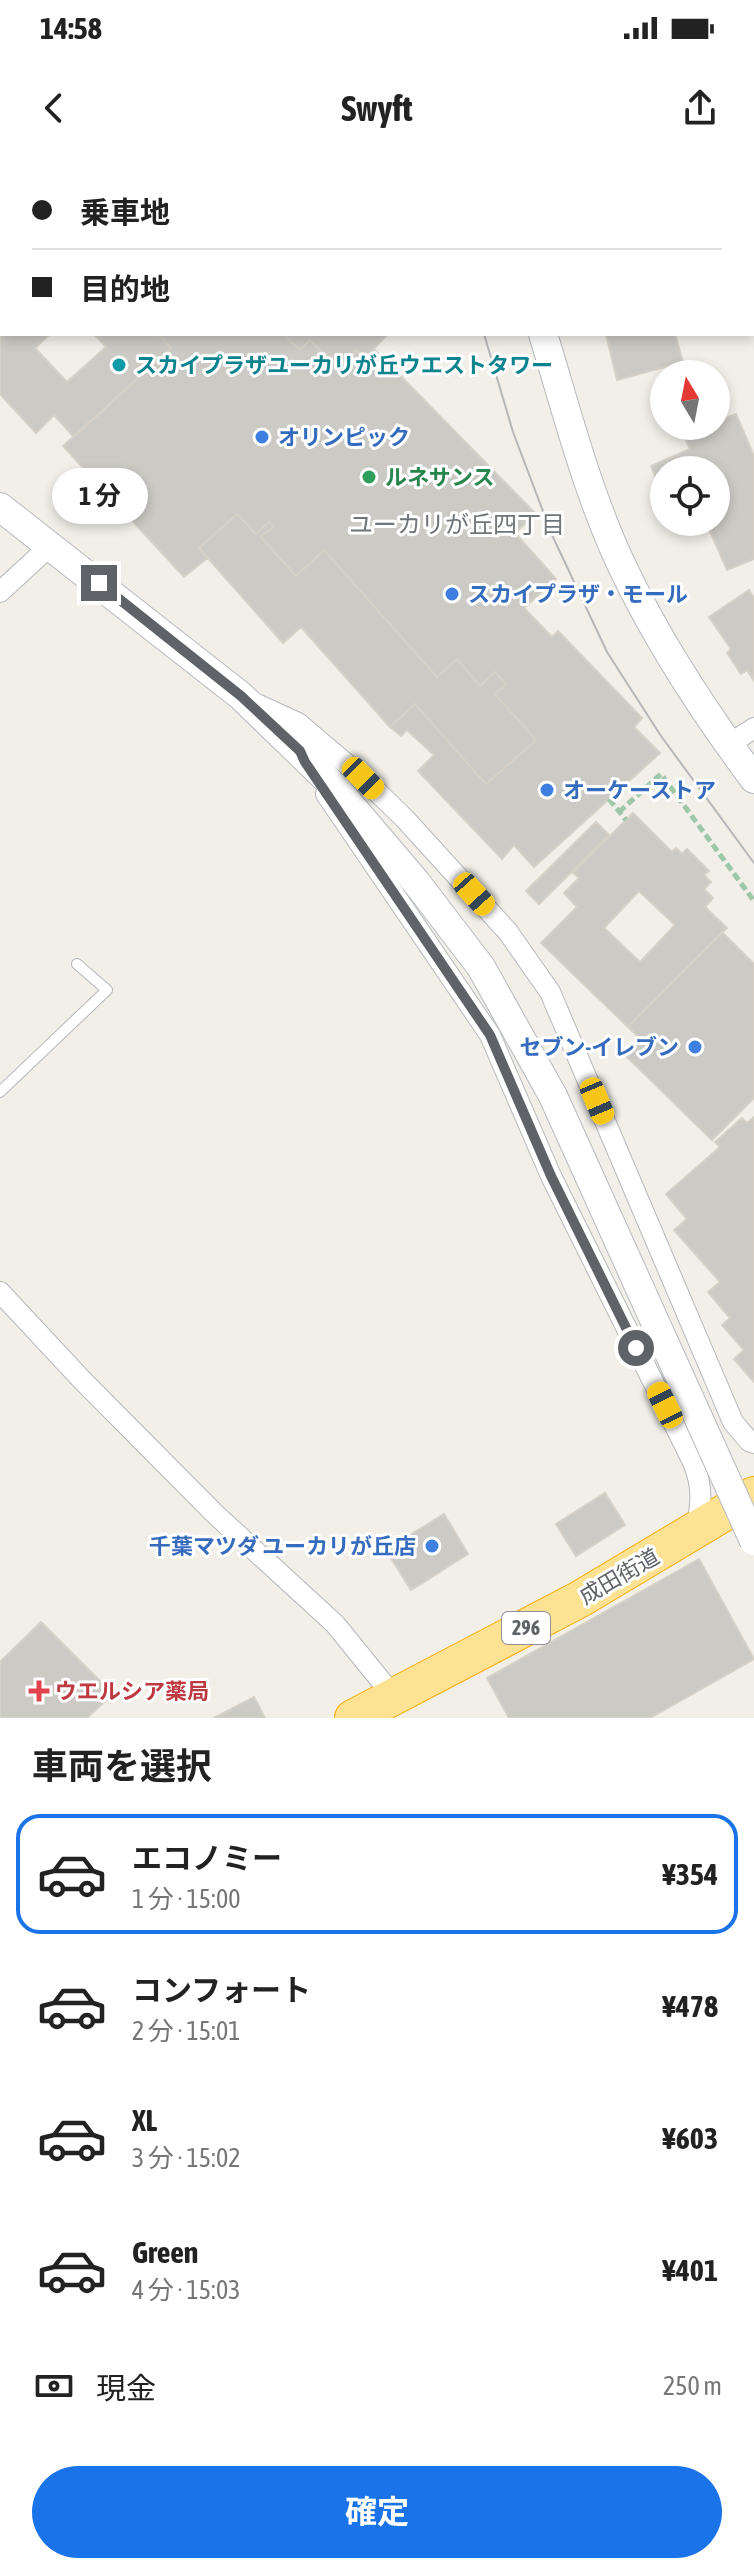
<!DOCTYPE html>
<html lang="ja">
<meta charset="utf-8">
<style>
:root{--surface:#fff;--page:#f2f2f2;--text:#222;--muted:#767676;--line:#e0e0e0;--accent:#1a73e8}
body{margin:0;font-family:"Asap Condensed","Noto Sans JP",sans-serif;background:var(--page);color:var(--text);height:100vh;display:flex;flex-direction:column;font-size:30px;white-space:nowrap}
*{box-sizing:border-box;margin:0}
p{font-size:26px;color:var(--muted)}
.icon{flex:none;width:44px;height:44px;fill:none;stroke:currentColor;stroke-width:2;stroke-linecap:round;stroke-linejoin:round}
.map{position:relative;height:1558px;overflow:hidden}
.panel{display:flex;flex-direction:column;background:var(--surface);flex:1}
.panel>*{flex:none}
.guide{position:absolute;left:0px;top:0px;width:754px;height:176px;box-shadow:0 4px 12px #0003;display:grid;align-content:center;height:176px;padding:0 32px;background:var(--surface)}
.needle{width:52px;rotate:350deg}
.controls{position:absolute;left:650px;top:200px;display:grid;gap:16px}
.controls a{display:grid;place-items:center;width:80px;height:80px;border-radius:50%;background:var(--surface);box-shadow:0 4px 12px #0003;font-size:40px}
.end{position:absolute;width:36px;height:36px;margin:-18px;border:10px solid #5f6368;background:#fff;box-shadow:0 0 0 4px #fff}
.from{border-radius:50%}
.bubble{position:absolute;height:56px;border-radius:28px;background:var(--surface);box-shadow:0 4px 12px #0003;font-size:26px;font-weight:700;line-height:56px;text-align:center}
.car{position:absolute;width:24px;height:48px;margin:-24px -12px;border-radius:10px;box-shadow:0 0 6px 2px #0007;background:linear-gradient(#f5c518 24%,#345 0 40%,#f5c518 0 76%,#345 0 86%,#f5c518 0)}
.guide b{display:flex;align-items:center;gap:28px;height:76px;font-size:30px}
.guide b+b{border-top:2px solid var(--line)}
.guide i{width:20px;height:20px;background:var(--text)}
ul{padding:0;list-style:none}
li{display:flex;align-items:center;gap:24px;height:120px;margin:0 16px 12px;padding:0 16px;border:4px solid transparent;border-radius:24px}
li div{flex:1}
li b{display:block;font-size:30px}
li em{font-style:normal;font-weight:700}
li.selected{border-color:var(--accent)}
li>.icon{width:72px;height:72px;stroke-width:1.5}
h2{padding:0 32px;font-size:36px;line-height:96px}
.pay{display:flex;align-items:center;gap:20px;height:88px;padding:0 32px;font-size:30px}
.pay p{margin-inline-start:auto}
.primary-button{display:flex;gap:16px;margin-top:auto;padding:16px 32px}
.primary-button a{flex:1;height:92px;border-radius:48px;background:var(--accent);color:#fff;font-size:32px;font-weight:700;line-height:92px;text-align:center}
.status{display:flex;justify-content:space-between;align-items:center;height:56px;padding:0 40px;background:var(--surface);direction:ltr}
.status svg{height:22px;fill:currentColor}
header{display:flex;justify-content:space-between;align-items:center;height:104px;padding:0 32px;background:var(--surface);font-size:36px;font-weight:700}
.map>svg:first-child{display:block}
.building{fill:#cccac5;stroke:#d6d1c6;stroke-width:2;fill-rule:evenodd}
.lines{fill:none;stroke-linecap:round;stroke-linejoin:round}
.lane-casing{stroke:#b5b8bc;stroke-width:12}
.street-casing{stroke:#b5b8bc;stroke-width:22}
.secondary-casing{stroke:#b6babf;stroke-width:30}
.highway-casing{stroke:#f9ab00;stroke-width:38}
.path{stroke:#9cc7a9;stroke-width:5;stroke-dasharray:8 4;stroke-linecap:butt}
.lane{stroke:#fff;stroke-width:10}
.street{stroke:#fff;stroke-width:20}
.secondary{stroke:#fff;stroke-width:28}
.highway{stroke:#fde293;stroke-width:36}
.tram{stroke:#b6b7b8;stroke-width:2}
.secondary-bridge-casing{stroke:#b6babf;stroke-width:30;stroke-linecap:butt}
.secondary-bridge{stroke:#fff;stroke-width:28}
.route{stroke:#5f6368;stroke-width:10}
.culture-dot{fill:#0f9aa8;stroke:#fff;stroke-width:3}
.shop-dot{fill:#3f7fe0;stroke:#fff;stroke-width:3}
.leisure-dot{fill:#2e9e5b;stroke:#fff;stroke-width:3}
.health-dot{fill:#e0444e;stroke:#fff;stroke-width:3}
.labels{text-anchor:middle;stroke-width:6;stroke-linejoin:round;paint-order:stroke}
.shield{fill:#fff;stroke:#8f9295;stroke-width:2}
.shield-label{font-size:20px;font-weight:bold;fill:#5f6368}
.culture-label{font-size:22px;font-weight:bold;fill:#0d838f;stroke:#fff;text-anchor:start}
.shop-label{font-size:22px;font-weight:bold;fill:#366cbe;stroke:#fff;text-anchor:start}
.leisure-label{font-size:22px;font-weight:bold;fill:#27864d;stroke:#fff;text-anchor:start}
.street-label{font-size:22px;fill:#5f6368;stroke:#fff}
.health-label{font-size:22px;font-weight:bold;fill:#be3a42;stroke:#fff;text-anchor:start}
.neighbourhood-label{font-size:24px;fill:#70757a;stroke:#fff}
</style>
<div class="status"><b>14:58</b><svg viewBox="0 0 49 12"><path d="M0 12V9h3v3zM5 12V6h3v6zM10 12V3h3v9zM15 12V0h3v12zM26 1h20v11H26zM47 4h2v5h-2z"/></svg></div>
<header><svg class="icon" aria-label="back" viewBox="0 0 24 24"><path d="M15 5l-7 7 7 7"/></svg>Swyft<svg class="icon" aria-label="share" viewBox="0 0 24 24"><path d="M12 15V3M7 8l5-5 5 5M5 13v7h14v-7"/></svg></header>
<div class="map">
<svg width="754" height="1558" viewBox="0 0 754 1558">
<rect width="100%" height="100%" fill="#f1efe8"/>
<path class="building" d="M 557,0 L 754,0 L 754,109 L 752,102 L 752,2 L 558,2 Z
M 2,152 L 2,174 L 50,174 L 35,188 L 67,222 L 106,187 L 94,174 L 158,174 L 171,188 L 74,277 L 54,255 L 36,273 L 0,234 L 0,154 Z
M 158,174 L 283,174 L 300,190 L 310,180 L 339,208 L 356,190 L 364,199 L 374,189 L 536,354 L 515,373 L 556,419 L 524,448 L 552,477 L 558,471 L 642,558 L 634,567 L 660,593 L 534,707 L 514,685 L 502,699 L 418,611 L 434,595 L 407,570 L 401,576 L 390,567 L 415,544 L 486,624 L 536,580 L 495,534 L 506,524 L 495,512 L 480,526 L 457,499 L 437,517 L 324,390 L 296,416 L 261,377 L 273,367 L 269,362 L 256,374 L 237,354 L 199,388 L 207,398 L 184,417 L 63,286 L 171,188 Z
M 283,174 L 388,174 L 364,199 L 356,190 L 339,208 L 310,180 L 300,190 Z
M 606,174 L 675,174 L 683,202 L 617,220 Z
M 736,254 L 754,296 L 754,399 L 727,410 L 706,362 L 716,362 L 716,310 L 664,310 L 664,337 L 651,306 L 690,289 L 684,276 L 708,266 L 716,266 L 716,262 Z
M 237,354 L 256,374 L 269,362 L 273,367 L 261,377 L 296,416 L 324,390 L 437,517 L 457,499 L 480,526 L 495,512 L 506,524 L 495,534 L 536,580 L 486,624 L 415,544 L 390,567 L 301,467 L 283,483 L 199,388 Z
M 749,430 L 754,438 L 754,521 L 747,510 L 741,514 L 727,493 L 731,489 L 709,457 Z
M 633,653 L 672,692 L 676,688 L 682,694 L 687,689 L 709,711 L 704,715 L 711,722 L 704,729 L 713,738 L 705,747 L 727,768 L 628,867 L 541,783 L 577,747 L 564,733 L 579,718 L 573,713 ZM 639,731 L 675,765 L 640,802 L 604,768 Z
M 596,662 L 609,675 L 539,744 L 526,731 Z
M 722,772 L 754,804 L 754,938 L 712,980 L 626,896 L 642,880 L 628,867 Z
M 754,957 L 754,1222 L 734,1199 L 744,1190 L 722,1165 L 730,1158 L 708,1132 L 720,1122 L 674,1070 L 687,1059 L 666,1034 L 720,987 L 715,982 L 742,958 L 747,963 Z
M 605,1333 L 625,1365 L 576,1396 L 556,1364 Z
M 444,1354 L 468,1394 L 411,1430 L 386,1390 Z
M 699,1399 L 754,1499 L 650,1558 L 509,1558 L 487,1518 Z
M 41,1462 L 113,1534 L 87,1558 L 0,1558 L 0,1502 Z
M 254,1537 L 265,1558 L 214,1558 Z"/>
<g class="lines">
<defs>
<path id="lane" d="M 0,932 L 107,830 L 77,804"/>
<path id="street" d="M 0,432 L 51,385
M 259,545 L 298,563 L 363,618 L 405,659 L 508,772 L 550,832 L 733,1262 L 749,1281 L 754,1283
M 728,585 L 754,568
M 326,634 L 490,875 L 551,1016 L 693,1302 C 703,1326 702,1346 695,1371
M 0,1132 L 83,1221 L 215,1354 L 335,1464 L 395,1538"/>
<path id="secondary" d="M 489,0 L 490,2
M 165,2 L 168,0
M 0,88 L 2,87
M 543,174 C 567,252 587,332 622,406 C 658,482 704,552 754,619
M 0,347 L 241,536 L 336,628 L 416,722 L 481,807 L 553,936"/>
<path id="highway" d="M 353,1558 L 580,1439 L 754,1335"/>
</defs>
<use href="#lane" class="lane-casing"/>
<use href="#street" class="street-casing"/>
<use href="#secondary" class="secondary-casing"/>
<use href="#highway" class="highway-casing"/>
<path class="path" d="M 197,2 L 197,0
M 609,639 L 626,660
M 619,652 L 661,614 L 754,741"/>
<use href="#lane" class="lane"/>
<use href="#street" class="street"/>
<use href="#secondary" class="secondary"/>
<use href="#highway" class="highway"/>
<path class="tram" d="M 433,0 L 433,2
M 484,174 L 513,272 L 552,375 L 607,492 L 661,576 L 754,703"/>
<defs>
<path id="secondary-bridge" d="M 553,936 L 754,1381"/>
</defs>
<use href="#secondary-bridge" class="secondary-bridge-casing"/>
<use href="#secondary-bridge" class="secondary-bridge"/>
</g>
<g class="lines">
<path class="route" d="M 99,423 L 241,536 L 300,591 L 305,602 L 490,875 L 551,1016 L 636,1188"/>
</g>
<circle class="culture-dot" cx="119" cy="205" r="8"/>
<g class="shop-dot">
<circle cx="262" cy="277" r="8"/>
<circle cx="452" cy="434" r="8"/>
<circle cx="547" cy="630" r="8"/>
<circle cx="695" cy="887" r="8"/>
<circle cx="432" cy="1386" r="8"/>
</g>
<circle class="leisure-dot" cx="369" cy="317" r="8"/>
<path class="health-dot" d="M35 1519h8v8h8v8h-8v8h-8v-8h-8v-8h8z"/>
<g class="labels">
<rect class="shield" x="502" y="1452" width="48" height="32" rx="6"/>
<g class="shield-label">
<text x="526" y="1475">296</text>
</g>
<g class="culture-label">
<text x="135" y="213">スカイプラザユーカリが丘ウエストタワー</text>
</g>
<g class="shop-label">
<text x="278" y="285">オリンピック</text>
<text x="468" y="442">スカイプラザ・モール</text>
<text x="563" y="638">オーケーストア</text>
<text x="679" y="895" text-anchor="end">セブン-イレブン</text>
<text x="416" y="1394" text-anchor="end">千葉マツダ ユーカリが丘店</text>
</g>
<g class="leisure-label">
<text x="385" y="325">ルネサンス</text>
</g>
<g class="street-label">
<text transform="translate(619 1416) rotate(-30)" y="8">成田街道</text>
</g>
<g class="health-label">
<text x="55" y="1539">ウエルシア薬局</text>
</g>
<g class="neighbourhood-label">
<text x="457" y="373">ユーカリが丘四丁目</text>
</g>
</g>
</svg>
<div class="controls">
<a><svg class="needle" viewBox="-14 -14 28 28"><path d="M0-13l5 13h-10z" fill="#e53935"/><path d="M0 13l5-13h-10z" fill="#767676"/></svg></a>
<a><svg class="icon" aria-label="locate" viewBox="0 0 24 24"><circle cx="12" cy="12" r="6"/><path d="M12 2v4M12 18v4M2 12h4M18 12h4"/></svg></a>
</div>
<i class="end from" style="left:636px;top:1188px"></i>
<i class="end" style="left:99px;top:423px"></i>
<div class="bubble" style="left:52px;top:308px;width:96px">1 分</div>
<i class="car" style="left:363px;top:618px;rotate:135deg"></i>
<i class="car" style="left:474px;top:734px;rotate:138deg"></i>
<i class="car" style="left:597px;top:941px;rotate:157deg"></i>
<i class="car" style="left:665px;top:1245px;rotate:334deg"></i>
<div class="guide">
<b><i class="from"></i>乗車地</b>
<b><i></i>目的地</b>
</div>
</div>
<section class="panel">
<h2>車両を選択</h2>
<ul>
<li class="selected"><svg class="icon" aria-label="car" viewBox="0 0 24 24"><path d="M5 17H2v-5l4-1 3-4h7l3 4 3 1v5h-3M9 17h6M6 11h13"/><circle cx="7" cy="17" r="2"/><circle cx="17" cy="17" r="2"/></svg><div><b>エコノミー</b><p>1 分 · 15:00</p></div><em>¥354</em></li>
<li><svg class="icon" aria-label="car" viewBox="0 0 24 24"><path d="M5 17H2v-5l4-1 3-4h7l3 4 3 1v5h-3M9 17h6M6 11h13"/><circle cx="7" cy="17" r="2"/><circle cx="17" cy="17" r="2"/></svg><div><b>コンフォート</b><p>2 分 · 15:01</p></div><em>¥478</em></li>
<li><svg class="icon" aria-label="car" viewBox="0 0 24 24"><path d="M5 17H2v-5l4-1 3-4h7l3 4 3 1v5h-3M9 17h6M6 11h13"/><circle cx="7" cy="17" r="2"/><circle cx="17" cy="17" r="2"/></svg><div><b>XL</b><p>3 分 · 15:02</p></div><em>¥603</em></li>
<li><svg class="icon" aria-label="car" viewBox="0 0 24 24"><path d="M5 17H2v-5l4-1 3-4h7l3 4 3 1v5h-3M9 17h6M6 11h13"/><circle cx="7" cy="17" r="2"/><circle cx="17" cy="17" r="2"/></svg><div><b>Green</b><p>4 分 · 15:03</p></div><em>¥401</em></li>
</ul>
<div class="pay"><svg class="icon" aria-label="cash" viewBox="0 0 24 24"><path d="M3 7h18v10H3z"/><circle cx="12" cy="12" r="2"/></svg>現金<p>250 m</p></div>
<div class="primary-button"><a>確定</a></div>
</section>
